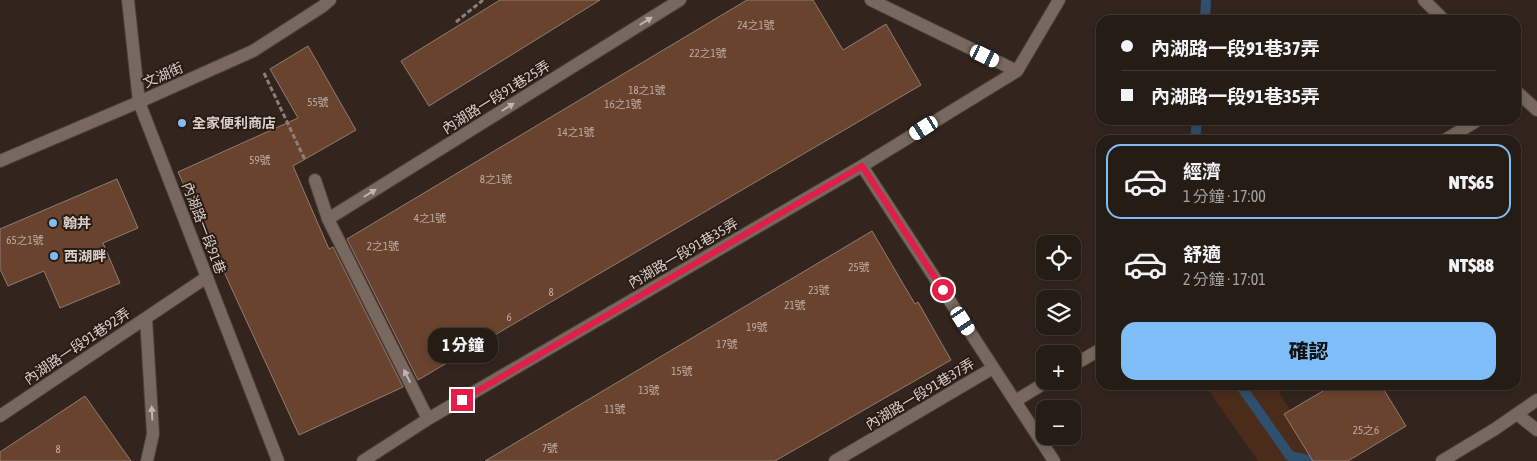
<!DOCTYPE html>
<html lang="zh-TW">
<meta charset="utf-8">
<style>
:root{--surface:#261c16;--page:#2e251f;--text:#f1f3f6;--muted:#a4a1a1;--line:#423a35;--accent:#7fbdf9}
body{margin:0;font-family:"Asap Condensed","Noto Sans TC",sans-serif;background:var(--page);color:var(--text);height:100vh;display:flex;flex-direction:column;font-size:19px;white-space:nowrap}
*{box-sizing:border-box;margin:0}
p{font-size:16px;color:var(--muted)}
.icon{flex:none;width:28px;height:28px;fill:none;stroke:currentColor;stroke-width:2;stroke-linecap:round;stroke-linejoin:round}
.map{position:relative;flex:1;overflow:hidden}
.panel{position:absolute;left:1096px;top:135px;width:425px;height:255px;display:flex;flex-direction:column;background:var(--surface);border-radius:15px;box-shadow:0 2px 8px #0003,0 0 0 1px var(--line)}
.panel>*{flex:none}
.guide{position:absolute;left:1096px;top:15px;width:425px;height:110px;border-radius:15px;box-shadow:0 2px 8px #0003,0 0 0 1px var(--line);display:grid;align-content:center;height:110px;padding:0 25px;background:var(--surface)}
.tools{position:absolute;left:1036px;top:235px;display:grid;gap:10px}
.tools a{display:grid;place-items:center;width:45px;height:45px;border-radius:10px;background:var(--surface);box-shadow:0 2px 8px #0003,0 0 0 1px var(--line);font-size:25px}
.end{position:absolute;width:22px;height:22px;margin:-11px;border:6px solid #e11d48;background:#fff;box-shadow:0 0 0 2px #fff}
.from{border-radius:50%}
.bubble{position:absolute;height:35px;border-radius:15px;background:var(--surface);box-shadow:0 2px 8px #0003,0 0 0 1px var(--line);font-size:16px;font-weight:800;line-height:35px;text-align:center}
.car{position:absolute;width:15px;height:30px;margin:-15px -8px;border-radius:6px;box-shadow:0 0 4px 1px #0007;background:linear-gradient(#fff 24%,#345 0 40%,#fff 0 76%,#345 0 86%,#fff 0)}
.guide b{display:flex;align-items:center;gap:18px;height:48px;font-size:19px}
.guide b+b{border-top:1px solid var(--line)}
.guide i{width:12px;height:12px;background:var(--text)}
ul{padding:9px 0 0;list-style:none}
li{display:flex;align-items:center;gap:15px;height:75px;margin:0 10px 8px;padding:0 15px;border:2px solid transparent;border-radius:15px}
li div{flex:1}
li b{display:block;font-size:19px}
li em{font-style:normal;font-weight:800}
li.on{border-color:var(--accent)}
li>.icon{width:45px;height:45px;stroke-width:1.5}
.button{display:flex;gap:10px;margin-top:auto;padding:10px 25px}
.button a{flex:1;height:58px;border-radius:15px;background:var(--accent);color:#111;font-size:20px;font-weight:800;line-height:58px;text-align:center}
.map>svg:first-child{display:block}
.green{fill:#4b2c1b}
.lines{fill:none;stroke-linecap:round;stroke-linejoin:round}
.stream{stroke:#2f4f6e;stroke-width:10}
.building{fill:#6a432e;stroke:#8e7d74}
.minor-casing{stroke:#4c403a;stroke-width:14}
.path{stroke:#8b7f7a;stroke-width:3;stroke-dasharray:5 2.5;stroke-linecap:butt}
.minor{stroke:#78685f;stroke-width:12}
.oneway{fill:#c1b5b0}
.route{stroke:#e11d48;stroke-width:6}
.poi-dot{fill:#7fbdf9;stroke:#291c14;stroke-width:2}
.labels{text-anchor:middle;stroke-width:4;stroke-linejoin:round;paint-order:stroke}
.number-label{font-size:11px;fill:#bdaca4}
.street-label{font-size:14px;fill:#d9cfcb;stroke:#291c14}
.poi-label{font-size:14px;font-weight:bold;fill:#d9cfcb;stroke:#291c14;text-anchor:start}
</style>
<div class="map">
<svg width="1537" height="461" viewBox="0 0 1537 461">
<rect width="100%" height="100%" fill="#33251e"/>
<path class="green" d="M 1205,385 L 1275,385 L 1320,461 L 1258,461 Z"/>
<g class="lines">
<path class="stream" d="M 1205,20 L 1206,0
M 1195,140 L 1197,120
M 1240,385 L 1290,456 L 1312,461"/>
</g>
<path class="building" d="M 500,0 L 600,0 L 429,106 L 401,61 Z
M 747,0 L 813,0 L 843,50 L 886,24 L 921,85 L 418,380 L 347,239 Z
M 308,46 L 356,130 L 293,166 L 329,249 L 333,247 L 403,387 L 299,435 L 178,172 L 298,118 L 270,69 Z
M 117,179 L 138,228 L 103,243 L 120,283 L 60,308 L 44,271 L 8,286 L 0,269 L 0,229 Z
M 872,231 L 915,304 L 918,302 L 951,360 L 775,461 L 485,461 Z
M 1333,385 L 1381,385 L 1406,426 L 1348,461 L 1313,461 L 1284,414 Z
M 85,396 L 131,461 L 0,461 L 0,452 Z"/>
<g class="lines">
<defs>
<path id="minor" d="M 128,0 L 139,102 L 278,461
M 871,0 L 1017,71
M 1424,0 L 1444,20
M 1516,91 L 1537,110
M 1445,140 L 1478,120
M 0,161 L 139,102 L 253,51 L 323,6 L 330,0
M 862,166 L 1054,461
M 315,180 L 328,219 L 428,419
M 328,219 L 680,0
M 146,318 L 153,434 L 147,461
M 1072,366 L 1101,349
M 1015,401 L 1048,381
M 1517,414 L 1537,430
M 0,416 L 207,277
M 363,461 L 428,419 L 862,166 L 1017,71 L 1059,0
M 835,461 L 993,368
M 1442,461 L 1495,429 L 1537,400"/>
</defs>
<use href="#minor" class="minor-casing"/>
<path class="path" d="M 456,22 L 483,0
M 264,73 L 305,160"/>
<use href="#minor" class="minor"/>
</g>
<defs><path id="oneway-solid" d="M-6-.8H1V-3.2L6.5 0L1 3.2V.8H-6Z" transform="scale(1.25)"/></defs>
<g class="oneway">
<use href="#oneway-solid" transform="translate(646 21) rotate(-32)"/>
<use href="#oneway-solid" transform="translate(508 107) rotate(-32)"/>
<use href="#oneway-solid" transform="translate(370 193) rotate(-32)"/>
<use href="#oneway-solid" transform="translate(407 376) rotate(-116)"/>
<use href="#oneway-solid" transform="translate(152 413) rotate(-93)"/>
</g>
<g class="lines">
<path class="route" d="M 462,400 L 862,166 L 943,290"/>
</g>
<g class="poi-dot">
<circle cx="182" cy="123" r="5"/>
<circle cx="53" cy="223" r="5"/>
<circle cx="54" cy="256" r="5"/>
</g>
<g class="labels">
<g class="number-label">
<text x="756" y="29">24之1號</text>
<text x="708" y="57">22之1號</text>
<text x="647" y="94">18之1號</text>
<text x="318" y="106">55號</text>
<text x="623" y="108">16之1號</text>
<text x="576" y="136">14之1號</text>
<text x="260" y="164">59號</text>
<text x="496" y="183">8之1號</text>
<text x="430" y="222">4之1號</text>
<text x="25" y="244">65之1號</text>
<text x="383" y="250">2之1號</text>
<text x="859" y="271">25號</text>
<text x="819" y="294">23號</text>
<text x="551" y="296">8</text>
<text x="795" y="309">21號</text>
<text x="509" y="321">6</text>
<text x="757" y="331">19號</text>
<text x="727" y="348">17號</text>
<text x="682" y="375">15號</text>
<text x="649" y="394">13號</text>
<text x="615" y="413">11號</text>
<text x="1366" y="434">25之6</text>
<text x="550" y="452">7號</text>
<text x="58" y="453">8</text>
</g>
<g class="street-label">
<text transform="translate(163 75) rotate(-24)" y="5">文湖街</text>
<text transform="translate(496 97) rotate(-32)" y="5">內湖路一段91巷25弄</text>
<text transform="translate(204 228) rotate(69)" y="5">內湖路一段91巷</text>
<text transform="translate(683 253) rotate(-30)" y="5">內湖路一段91巷35弄</text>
<text transform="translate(77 346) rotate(-34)" y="5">內湖路一段91巷92弄</text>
<text transform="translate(920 394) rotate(-31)" y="5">內湖路一段91巷37弄</text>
</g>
<g class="poi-label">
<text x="192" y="128">全家便利商店</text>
<text x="63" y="228">翰丼</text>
<text x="64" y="261">西湖畔</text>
</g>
</g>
</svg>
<div class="tools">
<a><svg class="icon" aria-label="locate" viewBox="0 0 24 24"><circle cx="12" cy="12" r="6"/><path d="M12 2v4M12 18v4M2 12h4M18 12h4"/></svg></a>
<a><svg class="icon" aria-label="layers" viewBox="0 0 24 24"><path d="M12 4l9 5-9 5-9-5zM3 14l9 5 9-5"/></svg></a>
<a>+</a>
<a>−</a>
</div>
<i class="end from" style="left:943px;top:290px"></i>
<i class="end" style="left:462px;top:400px"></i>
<div class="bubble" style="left:428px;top:328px;width:70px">1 分鐘</div>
<i class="car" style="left:985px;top:56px;rotate:116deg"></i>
<i class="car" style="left:924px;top:128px;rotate:238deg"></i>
<i class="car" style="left:963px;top:321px;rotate:147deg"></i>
<div class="guide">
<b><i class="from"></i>內湖路一段91巷37弄</b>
<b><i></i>內湖路一段91巷35弄</b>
</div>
<section class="panel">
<ul>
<li class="on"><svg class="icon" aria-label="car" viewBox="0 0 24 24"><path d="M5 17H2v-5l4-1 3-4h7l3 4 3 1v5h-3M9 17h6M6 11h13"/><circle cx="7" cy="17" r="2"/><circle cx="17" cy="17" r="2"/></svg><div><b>經濟</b><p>1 分鐘 · 17:00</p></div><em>NT$65</em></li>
<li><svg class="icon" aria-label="car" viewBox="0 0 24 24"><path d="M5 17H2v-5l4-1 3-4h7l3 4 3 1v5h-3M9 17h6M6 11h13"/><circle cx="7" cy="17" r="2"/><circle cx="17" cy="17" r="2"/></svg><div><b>舒適</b><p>2 分鐘 · 17:01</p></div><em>NT$88</em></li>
</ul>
<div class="button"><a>確認</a></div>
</section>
</div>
